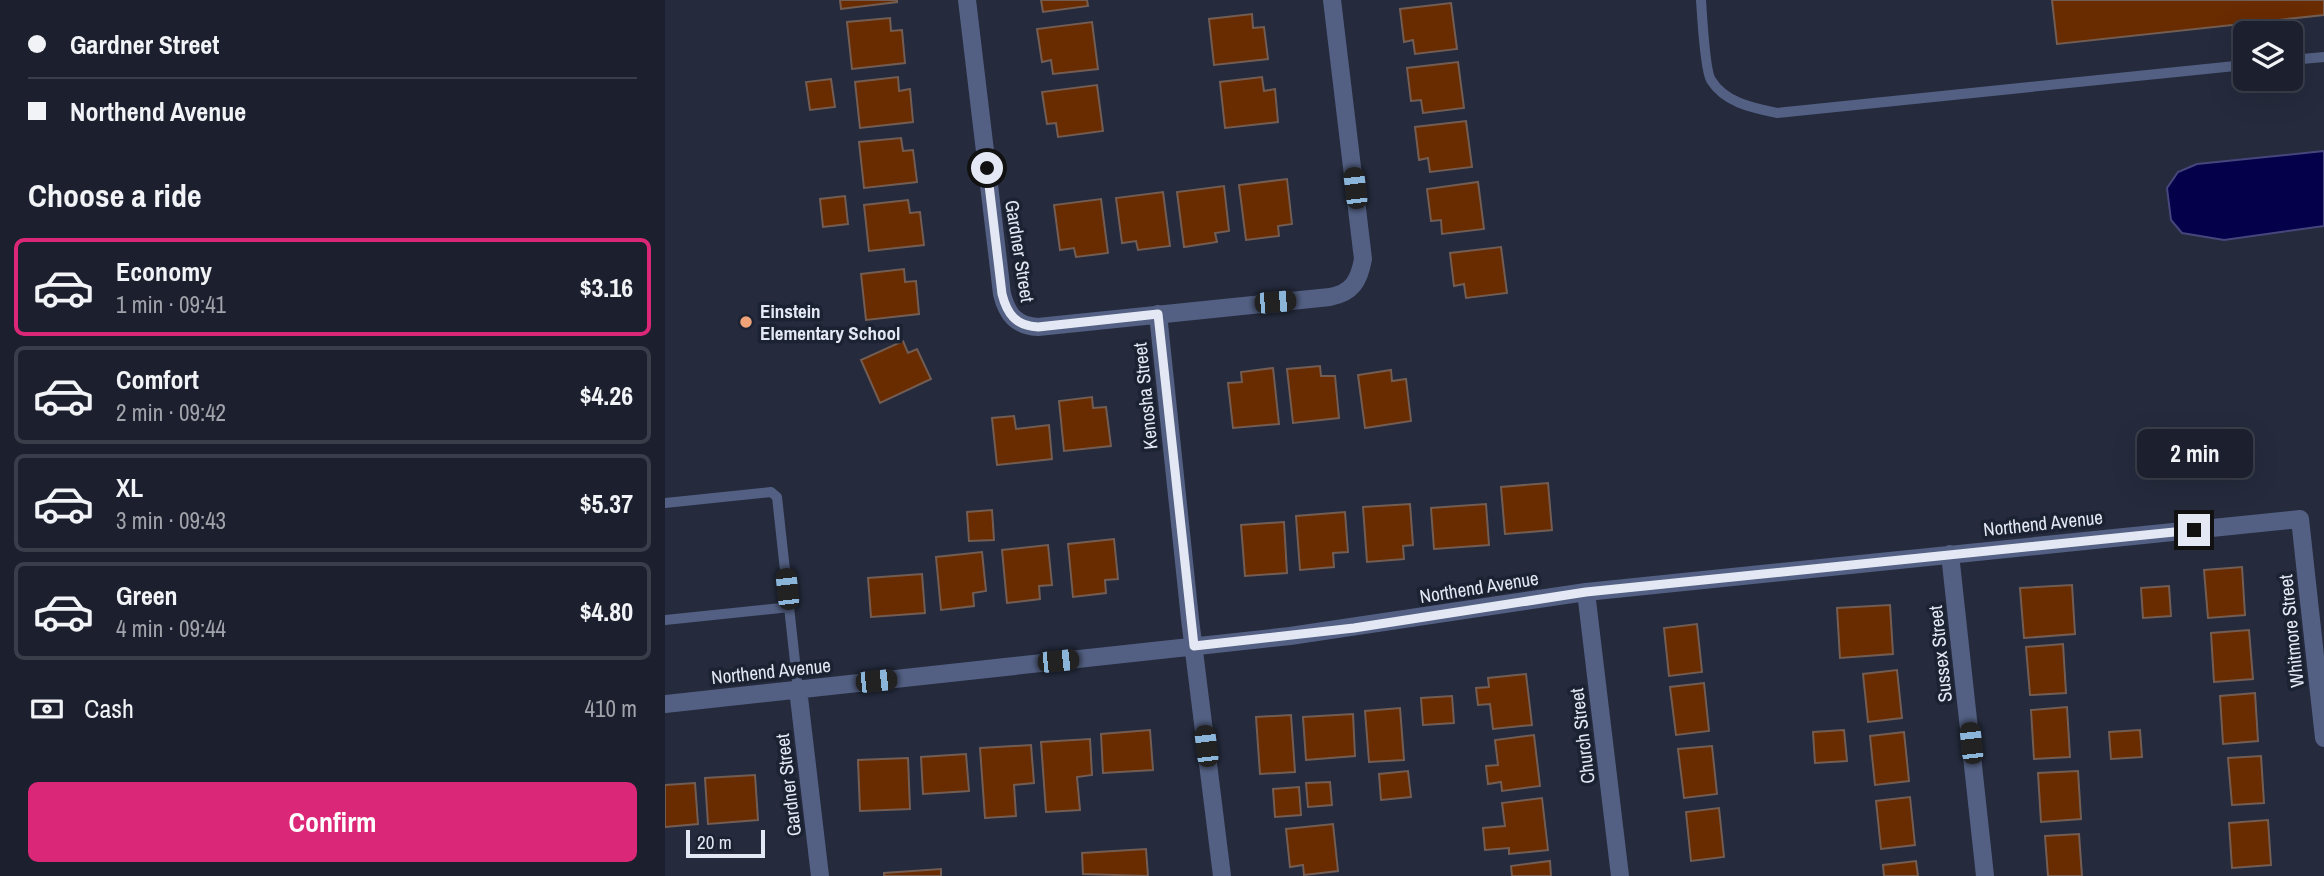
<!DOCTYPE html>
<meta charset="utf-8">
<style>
:root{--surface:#1c202e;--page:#252836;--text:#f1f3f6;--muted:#a0a3aa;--line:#3a3e4a;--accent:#db2777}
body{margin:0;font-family:"Archivo Narrow",sans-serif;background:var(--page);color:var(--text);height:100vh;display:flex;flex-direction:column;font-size:26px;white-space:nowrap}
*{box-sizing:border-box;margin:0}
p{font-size:23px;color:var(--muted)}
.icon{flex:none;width:38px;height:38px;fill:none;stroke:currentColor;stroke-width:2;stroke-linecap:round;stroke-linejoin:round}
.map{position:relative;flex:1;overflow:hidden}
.sheet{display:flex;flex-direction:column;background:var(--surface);width:665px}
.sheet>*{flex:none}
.top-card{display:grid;align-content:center;height:154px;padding:0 28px;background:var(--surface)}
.buttons{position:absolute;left:1568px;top:21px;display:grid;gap:14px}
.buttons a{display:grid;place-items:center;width:70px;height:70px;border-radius:10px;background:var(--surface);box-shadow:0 7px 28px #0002,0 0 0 2px var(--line);font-size:35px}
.scale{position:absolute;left:21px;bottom:18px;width:79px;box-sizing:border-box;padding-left:7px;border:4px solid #e3e8f4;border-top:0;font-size:19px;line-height:24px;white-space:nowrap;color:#e3e8f4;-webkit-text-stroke:5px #1b2232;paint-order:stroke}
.end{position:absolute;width:32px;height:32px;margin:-16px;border:9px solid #e3e8f4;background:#111;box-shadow:0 0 0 4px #111}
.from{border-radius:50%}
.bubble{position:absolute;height:49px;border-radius:10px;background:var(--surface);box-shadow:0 7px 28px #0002,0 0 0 2px var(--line);font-size:23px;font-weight:700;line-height:49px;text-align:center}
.car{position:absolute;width:21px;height:42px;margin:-21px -10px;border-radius:9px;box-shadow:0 0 5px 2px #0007;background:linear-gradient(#222 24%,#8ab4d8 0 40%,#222 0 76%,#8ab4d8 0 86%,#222 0)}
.top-card b{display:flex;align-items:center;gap:24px;height:66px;font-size:26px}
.top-card b+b{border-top:2px solid var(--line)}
.top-card i{width:18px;height:18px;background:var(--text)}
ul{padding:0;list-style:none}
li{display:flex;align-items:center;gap:21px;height:98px;margin:0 14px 10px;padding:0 14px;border:4px solid var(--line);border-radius:10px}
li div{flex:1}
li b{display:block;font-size:26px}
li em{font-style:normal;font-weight:700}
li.selected{border-color:var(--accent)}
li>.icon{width:63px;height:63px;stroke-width:1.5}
h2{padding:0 28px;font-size:32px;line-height:84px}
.pay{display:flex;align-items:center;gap:18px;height:77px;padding:0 28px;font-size:26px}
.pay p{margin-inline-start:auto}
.cta{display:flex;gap:14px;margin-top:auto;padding:14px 28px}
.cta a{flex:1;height:80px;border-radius:10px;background:var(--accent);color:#fff;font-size:28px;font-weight:700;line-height:80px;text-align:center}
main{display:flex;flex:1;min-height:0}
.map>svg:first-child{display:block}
.water{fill:#040049;stroke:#47467c;stroke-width:2}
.building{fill:#692b00;stroke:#735d52;stroke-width:2}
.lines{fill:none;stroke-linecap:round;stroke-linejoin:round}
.lane{stroke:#536083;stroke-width:10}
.street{stroke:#536083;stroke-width:18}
.route{stroke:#e3e8f4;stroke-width:9}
.poi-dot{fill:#f0a279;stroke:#1b2232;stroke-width:2.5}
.labels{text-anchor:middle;stroke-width:7;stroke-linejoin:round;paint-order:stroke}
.street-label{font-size:19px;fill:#e3e8f4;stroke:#1b2232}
.poi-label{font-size:19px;font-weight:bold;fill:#e3e8f4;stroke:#1b2232;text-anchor:start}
</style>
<main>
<section class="sheet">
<div class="top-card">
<b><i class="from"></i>Gardner Street</b>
<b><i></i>Northend Avenue</b>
</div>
<h2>Choose a ride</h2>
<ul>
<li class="selected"><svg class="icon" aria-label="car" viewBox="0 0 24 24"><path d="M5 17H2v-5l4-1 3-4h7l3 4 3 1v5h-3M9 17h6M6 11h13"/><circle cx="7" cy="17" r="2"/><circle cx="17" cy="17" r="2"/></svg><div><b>Economy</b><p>1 min · 09:41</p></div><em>$3.16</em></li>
<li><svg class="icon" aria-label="car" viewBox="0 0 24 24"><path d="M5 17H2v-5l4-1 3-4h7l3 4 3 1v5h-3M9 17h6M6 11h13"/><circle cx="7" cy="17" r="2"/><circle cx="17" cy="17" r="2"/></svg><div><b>Comfort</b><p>2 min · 09:42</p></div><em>$4.26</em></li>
<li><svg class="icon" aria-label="car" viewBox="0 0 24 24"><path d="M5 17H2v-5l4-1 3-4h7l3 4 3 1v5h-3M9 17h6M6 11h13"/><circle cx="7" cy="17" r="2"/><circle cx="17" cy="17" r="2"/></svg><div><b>XL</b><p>3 min · 09:43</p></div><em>$5.37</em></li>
<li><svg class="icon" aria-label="car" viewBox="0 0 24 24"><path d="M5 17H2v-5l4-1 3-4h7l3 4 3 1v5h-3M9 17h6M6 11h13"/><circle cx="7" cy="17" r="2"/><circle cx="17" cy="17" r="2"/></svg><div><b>Green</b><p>4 min · 09:44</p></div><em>$4.80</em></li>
</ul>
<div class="pay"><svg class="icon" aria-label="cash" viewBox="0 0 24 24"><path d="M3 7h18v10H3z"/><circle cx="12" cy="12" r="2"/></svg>Cash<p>410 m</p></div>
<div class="cta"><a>Confirm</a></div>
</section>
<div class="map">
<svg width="1659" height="876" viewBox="0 0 1659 876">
<rect width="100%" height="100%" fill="#252b3d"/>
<path class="water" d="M 1659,151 L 1659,226 L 1559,240 L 1517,233 L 1506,220 L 1502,188 L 1513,172 L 1532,164 Z"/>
<path class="building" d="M 175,0 L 232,0 L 232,2 L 176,9 Z
M 376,0 L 422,0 L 423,6 L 378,12 Z
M 1387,0 L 1659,0 L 1659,15 L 1392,44 Z
M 786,3 L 792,49 L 750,54 L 748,40 L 739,42 L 735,9 Z
M 587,14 L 588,28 L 599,27 L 603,59 L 549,65 L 544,19 Z
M 225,18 L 226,31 L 237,30 L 240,63 L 187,69 L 182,22 Z
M 427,22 L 433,69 L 388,74 L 386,60 L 377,62 L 372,29 Z
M 793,62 L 799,108 L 758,113 L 756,100 L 746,101 L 742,68 Z
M 233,77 L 234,91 L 245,89 L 248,122 L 195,128 L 190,82 Z
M 597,77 L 599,91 L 610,89 L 613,122 L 560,128 L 555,82 Z
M 166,79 L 170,107 L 145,110 L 141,82 Z
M 432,85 L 438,131 L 393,137 L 391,123 L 382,124 L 377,92 Z
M 801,121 L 807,167 L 765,172 L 763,158 L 754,160 L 750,127 Z
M 236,138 L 238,151 L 248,150 L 252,182 L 199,188 L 194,142 Z
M 622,179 L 627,224 L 613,226 L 614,236 L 581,240 L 574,185 Z
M 813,182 L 819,229 L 777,234 L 776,220 L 766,221 L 762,189 Z
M 559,186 L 564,231 L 550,233 L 552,242 L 519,247 L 512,192 Z
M 498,192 L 505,246 L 473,250 L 471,241 L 457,243 L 451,198 Z
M 180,196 L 183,224 L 158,227 L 155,199 Z
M 436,199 L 443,253 L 411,257 L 409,248 L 395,250 L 389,205 Z
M 243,200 L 245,213 L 255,212 L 259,245 L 204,251 L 199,205 Z
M 836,247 L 842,293 L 801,298 L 799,284 L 789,286 L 785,253 Z
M 239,269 L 240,282 L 251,281 L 254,314 L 201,320 L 196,274 Z
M 238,341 L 243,353 L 252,349 L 266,379 L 215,403 L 196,360 Z
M 655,366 L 656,376 L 670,376 L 674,418 L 628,423 L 622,369 Z
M 608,368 L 614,424 L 568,428 L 563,383 L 577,382 L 576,372 Z
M 726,370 L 727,381 L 741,379 L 746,421 L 700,428 L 693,375 Z
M 427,397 L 428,408 L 441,407 L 446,446 L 399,451 L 394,401 Z
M 349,416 L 351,429 L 384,425 L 387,459 L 332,465 L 327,418 Z
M 883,483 L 887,530 L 840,534 L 836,487 Z
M 745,504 L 748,545 L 738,546 L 739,559 L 702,562 L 698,507 Z
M 821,504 L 824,545 L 769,549 L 766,508 Z
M 327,510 L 329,540 L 304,541 L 302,512 Z
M 680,512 L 683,552 L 668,553 L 669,567 L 635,570 L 631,516 Z
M 619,522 L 622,573 L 580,576 L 576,525 Z
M 449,539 L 453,579 L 440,580 L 441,593 L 408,597 L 403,544 Z
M 383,545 L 387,585 L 374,586 L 375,599 L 342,603 L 337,550 Z
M 317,552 L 321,591 L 308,593 L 309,606 L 276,610 L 271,557 Z
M 1577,567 L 1580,615 L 1543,618 L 1539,570 Z
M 257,574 L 260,613 L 206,617 L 203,578 Z
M 1407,585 L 1410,634 L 1359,638 L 1355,588 Z
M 1504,586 L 1506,616 L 1478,618 L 1476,588 Z
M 1225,605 L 1228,654 L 1175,658 L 1172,608 Z
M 1032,624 L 1037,672 L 1004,676 L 999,628 Z
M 1584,630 L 1588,679 L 1549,682 L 1546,633 Z
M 1398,644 L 1401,693 L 1365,695 L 1361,647 Z
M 1232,670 L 1237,718 L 1203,722 L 1198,674 Z
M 861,674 L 867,725 L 828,729 L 825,704 L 813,705 L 811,688 L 824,687 L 823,678 Z
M 1039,683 L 1044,731 L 1011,735 L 1005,687 Z
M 1590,693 L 1593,741 L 1558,744 L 1555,696 Z
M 787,696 L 789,723 L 758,725 L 756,698 Z
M 1402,707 L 1405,757 L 1369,759 L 1366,710 Z
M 735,708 L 739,760 L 704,762 L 700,711 Z
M 688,714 L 690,756 L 641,760 L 638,717 Z
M 626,715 L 630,772 L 595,774 L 591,717 Z
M 485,730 L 488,770 L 438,773 L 436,734 Z
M 1179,730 L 1182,761 L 1150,763 L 1148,732 Z
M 1475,730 L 1477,757 L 1446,759 L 1444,732 Z
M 1239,732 L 1244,781 L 1210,785 L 1205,736 Z
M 869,735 L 875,786 L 837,791 L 836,782 L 823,784 L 821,766 L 833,765 L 830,740 Z
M 425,739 L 427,775 L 412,777 L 415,810 L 381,812 L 376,742 Z
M 366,745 L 369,783 L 349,785 L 351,816 L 320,818 L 315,748 Z
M 1047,746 L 1052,794 L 1019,798 L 1013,749 Z
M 301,754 L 304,791 L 258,794 L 256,757 Z
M 1596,756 L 1599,803 L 1567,805 L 1563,758 Z
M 243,758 L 245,809 L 195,811 L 193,760 Z
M 743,771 L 746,797 L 716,800 L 714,774 Z
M 1413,771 L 1416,819 L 1376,822 L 1373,773 Z
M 90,775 L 93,820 L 43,824 L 40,778 Z
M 665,782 L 667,805 L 643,807 L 641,783 Z
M 30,783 L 33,824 L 0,827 L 0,785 Z
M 634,787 L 636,815 L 610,817 L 608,789 Z
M 1245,797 L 1250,845 L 1216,849 L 1211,801 Z
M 877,798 L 883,850 L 844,854 L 844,848 L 820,850 L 818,828 L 840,826 L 837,803 Z
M 1054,808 L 1059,857 L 1026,861 L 1021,812 Z
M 1603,820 L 1606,865 L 1567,868 L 1564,823 Z
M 668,824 L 673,871 L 639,875 L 638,865 L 625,867 L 621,829 Z
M 1414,834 L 1417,876 L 1383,876 L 1380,836 Z
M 481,849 L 483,876 L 418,874 L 417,853 Z
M 885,861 L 886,876 L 847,876 L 846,866 Z
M 1251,861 L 1253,876 L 1219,876 L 1218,865 Z
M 276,869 L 276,876 L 219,876 L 219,873 Z"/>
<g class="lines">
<path class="lane" d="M 1036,0 C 1037,15 1040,71 1046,80 C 1060,103 1088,108 1112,113 L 1580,65
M 1626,60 L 1659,57
M 0,503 L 106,492 L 112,497 L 133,689
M 0,620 L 125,607"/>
<path class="street" d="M 302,0 L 337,294 C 342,314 351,326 373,327 L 665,297 C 687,293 694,281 698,259 L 667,0
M 493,314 L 525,619 L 557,876
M 1285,554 L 1320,876
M 921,592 L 955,876
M 133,689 L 155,876
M 0,704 L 625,636 L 921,592 L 1635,519 L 1659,738"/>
</g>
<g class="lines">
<path class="route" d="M 322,168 L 337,294 C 342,314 351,326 373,327 L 493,314 L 529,646 L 689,628 L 921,592 L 1529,530"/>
</g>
<circle class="poi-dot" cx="81" cy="322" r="7"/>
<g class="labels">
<g class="street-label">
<text transform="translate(355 251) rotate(81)" y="7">Gardner Street</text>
<text transform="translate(480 396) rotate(-96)" y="7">Kenosha Street</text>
<text transform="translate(1378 523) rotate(-6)" y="7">Northend Avenue</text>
<text transform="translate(814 587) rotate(-9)" y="7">Northend Avenue</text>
<text transform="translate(1626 631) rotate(-96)" y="7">Whitmore Street</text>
<text transform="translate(1275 654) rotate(-96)" y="7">Sussex Street</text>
<text transform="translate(106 671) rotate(-6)" y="7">Northend Avenue</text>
<text transform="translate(917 736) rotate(-97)" y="7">Church Street</text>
<text transform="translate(123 785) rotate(-97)" y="7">Gardner Street</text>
</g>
<g class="poi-label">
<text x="95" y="318">Einstein<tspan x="95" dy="22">Elementary School</tspan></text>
</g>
</g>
</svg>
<div class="buttons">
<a><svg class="icon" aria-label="layers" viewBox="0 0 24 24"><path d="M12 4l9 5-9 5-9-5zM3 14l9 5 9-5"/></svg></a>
</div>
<div class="scale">20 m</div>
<i class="end from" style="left:322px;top:168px"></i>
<i class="end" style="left:1529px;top:530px"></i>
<div class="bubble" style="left:1472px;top:429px;width:116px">2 min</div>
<i class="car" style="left:690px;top:188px;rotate:353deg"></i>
<i class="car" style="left:610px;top:302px;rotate:85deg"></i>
<i class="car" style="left:122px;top:589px;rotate:354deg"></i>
<i class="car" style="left:393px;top:661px;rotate:84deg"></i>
<i class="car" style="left:211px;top:681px;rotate:84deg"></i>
<i class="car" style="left:1306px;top:743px;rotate:354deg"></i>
<i class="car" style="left:541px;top:746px;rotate:353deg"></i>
</div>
</main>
